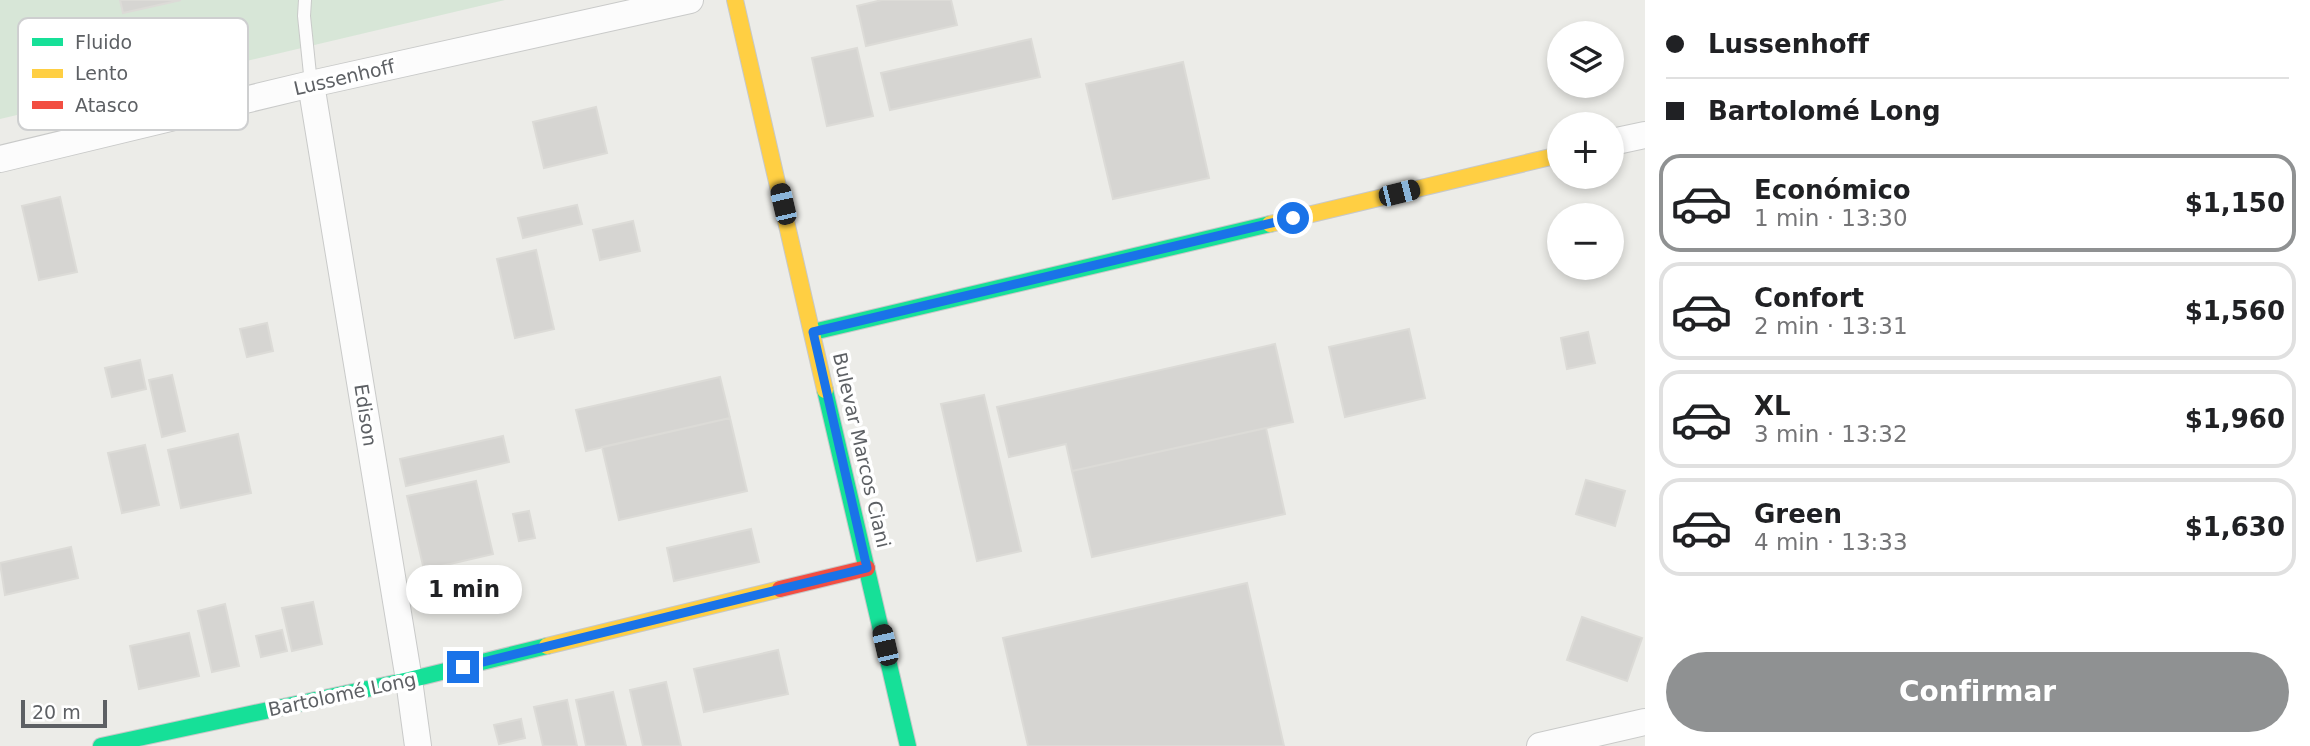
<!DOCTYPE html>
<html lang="es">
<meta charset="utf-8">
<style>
:root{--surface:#fff;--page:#f6f6f6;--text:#202124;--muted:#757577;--line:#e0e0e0;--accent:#8f9192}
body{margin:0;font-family:"DejaVu Sans",sans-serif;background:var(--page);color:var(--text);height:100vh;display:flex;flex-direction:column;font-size:26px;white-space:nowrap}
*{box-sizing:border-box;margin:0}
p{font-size:23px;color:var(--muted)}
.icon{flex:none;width:38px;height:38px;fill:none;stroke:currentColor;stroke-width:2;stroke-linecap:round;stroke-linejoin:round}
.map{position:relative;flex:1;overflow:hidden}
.side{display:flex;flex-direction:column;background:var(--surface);width:665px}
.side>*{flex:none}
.hud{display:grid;align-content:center;height:154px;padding:0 21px;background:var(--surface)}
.tools{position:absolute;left:1547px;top:21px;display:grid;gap:14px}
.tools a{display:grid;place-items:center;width:77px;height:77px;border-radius:50%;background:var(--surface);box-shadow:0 4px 10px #0003;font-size:35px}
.scale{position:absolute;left:21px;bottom:18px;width:86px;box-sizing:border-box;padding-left:7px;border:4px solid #5d6064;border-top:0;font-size:19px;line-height:24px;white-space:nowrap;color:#5d6064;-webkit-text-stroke:5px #fff;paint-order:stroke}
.end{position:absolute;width:32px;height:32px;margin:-16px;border:9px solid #1a73e8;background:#fff;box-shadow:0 0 0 4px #fff}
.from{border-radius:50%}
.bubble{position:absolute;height:49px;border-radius:24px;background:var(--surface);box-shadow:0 4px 10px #0003;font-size:23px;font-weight:700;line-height:49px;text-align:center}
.car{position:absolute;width:21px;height:42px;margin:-21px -10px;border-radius:9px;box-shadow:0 0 5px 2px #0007;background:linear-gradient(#222 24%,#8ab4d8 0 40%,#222 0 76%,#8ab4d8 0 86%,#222 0)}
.hud b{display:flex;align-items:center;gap:24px;height:66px;font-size:26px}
.hud b+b{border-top:2px solid var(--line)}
.hud i{width:18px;height:18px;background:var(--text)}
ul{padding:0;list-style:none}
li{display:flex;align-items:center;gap:21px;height:98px;margin:0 14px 10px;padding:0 7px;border:4px solid var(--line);border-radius:21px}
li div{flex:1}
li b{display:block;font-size:26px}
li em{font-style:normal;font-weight:700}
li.active{border-color:var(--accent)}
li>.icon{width:63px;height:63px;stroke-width:1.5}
.button{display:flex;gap:14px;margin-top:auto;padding:14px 21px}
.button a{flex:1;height:80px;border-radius:42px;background:var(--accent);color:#fff;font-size:28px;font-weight:700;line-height:80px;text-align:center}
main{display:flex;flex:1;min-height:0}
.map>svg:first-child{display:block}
.green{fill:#d7e6d7}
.building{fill:#d6d5d2;stroke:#dcdbd7;stroke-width:2}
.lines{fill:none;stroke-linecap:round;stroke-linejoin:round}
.lane-casing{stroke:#c9cac9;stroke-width:14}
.street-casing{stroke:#c9cac9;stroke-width:28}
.fast-casing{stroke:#c7c8c8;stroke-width:18}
.slow-casing{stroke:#c7c8c8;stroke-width:18}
.jam-casing{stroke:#c7c8c8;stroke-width:18}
.lane{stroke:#fcfcfc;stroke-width:12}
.street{stroke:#fcfcfc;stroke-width:26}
.fast{stroke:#16e098;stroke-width:16}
.slow{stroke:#ffcf43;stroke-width:16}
.jam{stroke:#f24e42;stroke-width:16}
.route{stroke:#1a73e8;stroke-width:9}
.labels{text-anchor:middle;stroke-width:7;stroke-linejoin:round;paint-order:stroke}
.street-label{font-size:19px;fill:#5d6064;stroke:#fff}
.key{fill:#fff;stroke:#cecfd0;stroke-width:2}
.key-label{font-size:19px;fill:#5d6064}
</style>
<main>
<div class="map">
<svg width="1645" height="746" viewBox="0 0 1645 746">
<rect width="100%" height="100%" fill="#ecece8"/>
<path class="green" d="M 0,0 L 505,0 L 0,119 Z"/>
<path class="building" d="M 120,0 L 181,0 L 123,13 Z
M 882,0 L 951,0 L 957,25 L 866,46 L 857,6 Z
M 1031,39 L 1040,77 L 890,110 L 881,73 Z
M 857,48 L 873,116 L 827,126 L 812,58 Z
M 1183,62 L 1209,178 L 1113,199 L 1086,84 Z
M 596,107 L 607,153 L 544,168 L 533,122 Z
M 60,197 L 77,272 L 39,280 L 22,206 Z
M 577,205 L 582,224 L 523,238 L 518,218 Z
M 633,221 L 640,251 L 600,260 L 593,230 Z
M 536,250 L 554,329 L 515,338 L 497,259 Z
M 267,323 L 273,351 L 247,357 L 240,329 Z
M 1409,329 L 1425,398 L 1345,417 L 1329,347 Z
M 1588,332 L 1595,363 L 1567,369 L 1561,338 Z
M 1275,344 L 1293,422 L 1072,471 L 1066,444 L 1009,457 L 997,407 Z
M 140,360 L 146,389 L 112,397 L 105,368 Z
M 172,375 L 185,431 L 162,437 L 149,380 Z
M 720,377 L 730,418 L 586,451 L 576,410 Z
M 984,395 L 1021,551 L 977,561 L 941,404 Z
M 730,418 L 747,491 L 619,520 L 602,447 Z
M 1266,428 L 1285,514 L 1092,557 L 1072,471 Z
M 238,434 L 251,493 L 181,508 L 168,450 Z
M 503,436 L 509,462 L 406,486 L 400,459 Z
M 145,445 L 159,505 L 122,513 L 108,453 Z
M 1586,480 L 1625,491 L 1615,526 L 1576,514 Z
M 476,481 L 493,554 L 424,570 L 407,496 Z
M 529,511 L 535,538 L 519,541 L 513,514 Z
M 751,529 L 759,562 L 674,581 L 667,548 Z
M 71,547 L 78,578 L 5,595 L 0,563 Z
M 1247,583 L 1284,746 L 1028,746 L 1003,638 Z
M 313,602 L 322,644 L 292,651 L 282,608 Z
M 225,604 L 239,666 L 212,672 L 198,611 Z
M 1582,617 L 1642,638 L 1627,681 L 1567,660 Z
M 282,630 L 287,651 L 261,657 L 256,636 Z
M 189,633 L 199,676 L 139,689 L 130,646 Z
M 778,650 L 788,694 L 704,712 L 694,669 Z
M 666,682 L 681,746 L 643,746 L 630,690 Z
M 613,692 L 626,746 L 586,746 L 576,700 Z
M 567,700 L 577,746 L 543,746 L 534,707 Z
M 521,719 L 525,738 L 499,744 L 494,725 Z"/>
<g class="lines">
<defs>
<path id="lane" d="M 305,0 L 304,16 L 311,84"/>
<path id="street" d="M 311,84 L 409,680 L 418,746
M 1612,142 L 1645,135
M 0,159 L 311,84 L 690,0
M 1540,746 L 1645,722"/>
<path id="fast" d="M 813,332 L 1270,224
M 825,390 L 908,746
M 101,746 L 409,680 L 547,646"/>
<path id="slow" d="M 735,0 L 825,390
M 1270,224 L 1559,155
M 547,646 L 780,589"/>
<path id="jam" d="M 780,589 L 867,568"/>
</defs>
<use href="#lane" class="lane-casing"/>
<use href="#street" class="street-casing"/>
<use href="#fast" class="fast-casing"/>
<use href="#slow" class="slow-casing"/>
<use href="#jam" class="jam-casing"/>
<use href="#lane" class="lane"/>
<use href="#street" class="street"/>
<use href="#fast" class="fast"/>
<use href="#slow" class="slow"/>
<use href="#jam" class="jam"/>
</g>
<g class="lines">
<path class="route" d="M 463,667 L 867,568 L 813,332 L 1293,218"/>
</g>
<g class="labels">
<g class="street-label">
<text transform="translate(344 77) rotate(-13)" y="7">Lussenhoff</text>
<text transform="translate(366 415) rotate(81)" y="7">Edison</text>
<text transform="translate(862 450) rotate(77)" y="7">Bulevar Marcos Ciani</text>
<text transform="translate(342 694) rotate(-12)" y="7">Bartolomé Long</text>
</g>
</g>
<rect x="18" y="18" width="230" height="112" rx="10" class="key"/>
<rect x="32" y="38" width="31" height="8" fill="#16e098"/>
<rect x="32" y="69" width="31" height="9" fill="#ffcf43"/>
<rect x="32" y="101" width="31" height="8" fill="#f24e42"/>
<g class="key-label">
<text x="75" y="49">Fluido</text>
<text x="75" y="80">Lento</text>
<text x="75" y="112">Atasco</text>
</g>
</svg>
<div class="tools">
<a><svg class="icon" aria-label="layers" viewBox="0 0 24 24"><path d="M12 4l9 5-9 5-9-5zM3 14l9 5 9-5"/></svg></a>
<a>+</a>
<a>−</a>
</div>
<div class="scale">20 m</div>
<i class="end from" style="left:1293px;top:218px"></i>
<i class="end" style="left:463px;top:667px"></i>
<div class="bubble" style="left:406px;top:565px;width:116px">1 min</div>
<i class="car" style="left:1399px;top:193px;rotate:76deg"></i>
<i class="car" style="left:783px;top:204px;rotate:347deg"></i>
<i class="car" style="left:885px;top:645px;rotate:347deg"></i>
</div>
<section class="side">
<div class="hud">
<b><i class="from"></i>Lussenhoff</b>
<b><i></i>Bartolomé Long</b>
</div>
<ul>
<li class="active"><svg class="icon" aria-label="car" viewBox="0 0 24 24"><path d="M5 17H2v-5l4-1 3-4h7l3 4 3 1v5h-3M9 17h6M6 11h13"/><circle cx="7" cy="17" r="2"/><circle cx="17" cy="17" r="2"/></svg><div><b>Económico</b><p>1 min · 13:30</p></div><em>$1,150</em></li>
<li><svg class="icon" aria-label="car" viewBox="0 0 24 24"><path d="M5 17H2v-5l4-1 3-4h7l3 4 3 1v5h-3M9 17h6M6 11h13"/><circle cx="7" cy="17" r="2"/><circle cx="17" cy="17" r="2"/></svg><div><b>Confort</b><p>2 min · 13:31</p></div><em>$1,560</em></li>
<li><svg class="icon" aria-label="car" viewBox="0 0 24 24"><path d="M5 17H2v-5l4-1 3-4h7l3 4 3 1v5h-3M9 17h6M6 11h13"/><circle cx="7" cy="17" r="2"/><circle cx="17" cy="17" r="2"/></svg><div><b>XL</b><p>3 min · 13:32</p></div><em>$1,960</em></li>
<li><svg class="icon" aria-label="car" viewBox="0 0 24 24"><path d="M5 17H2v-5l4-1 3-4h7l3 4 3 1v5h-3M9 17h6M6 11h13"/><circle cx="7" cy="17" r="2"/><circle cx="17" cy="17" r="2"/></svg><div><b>Green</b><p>4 min · 13:33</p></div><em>$1,630</em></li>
</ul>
<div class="button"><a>Confirmar</a></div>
</section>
</main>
